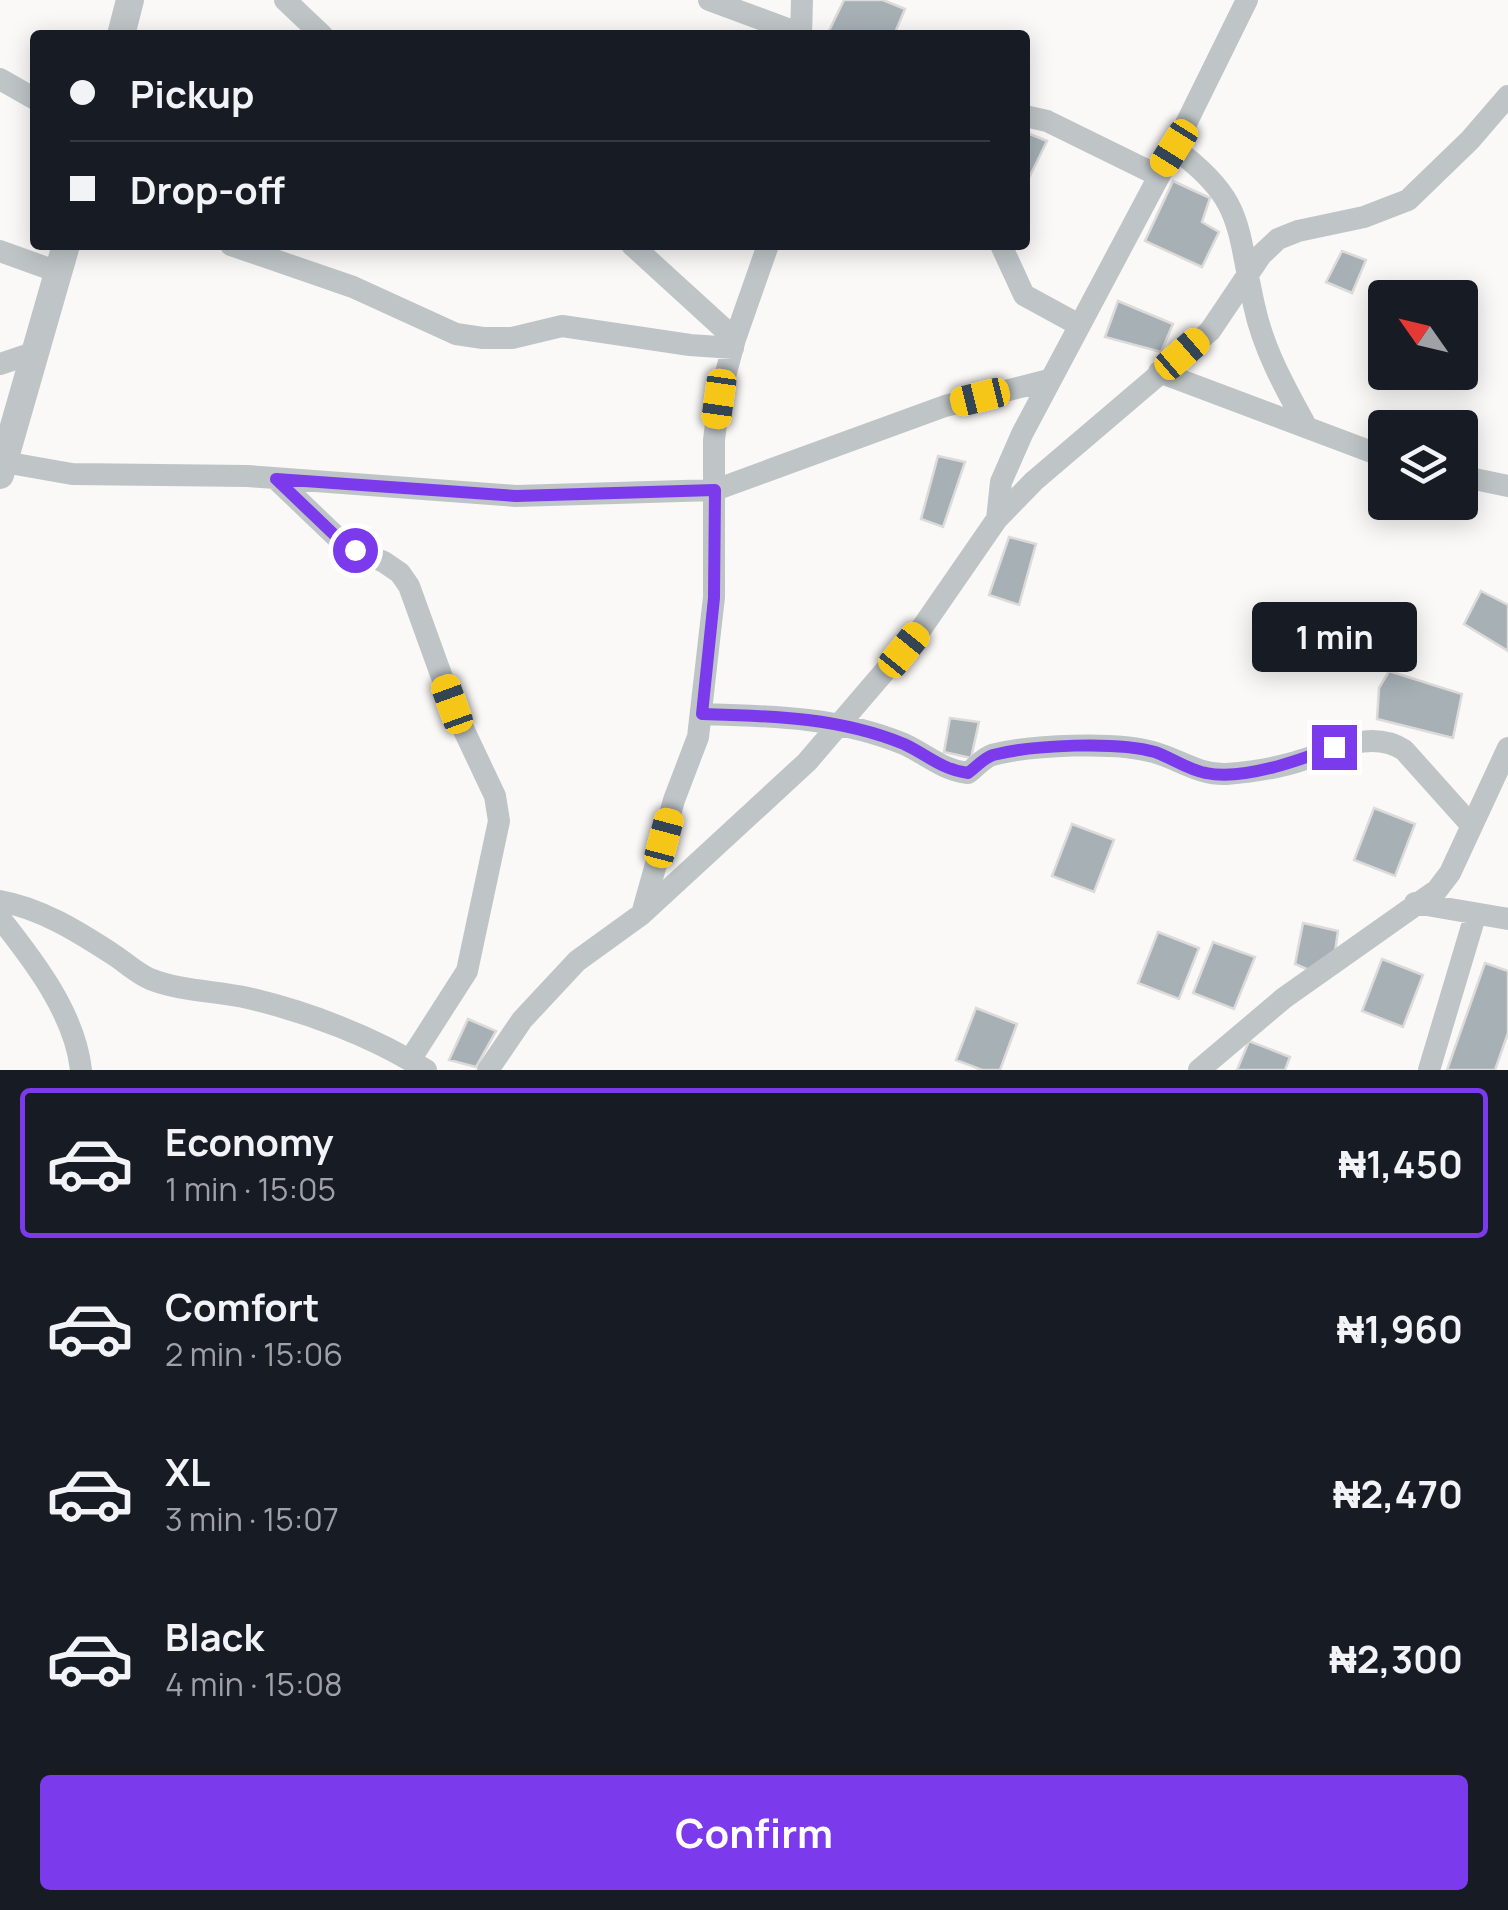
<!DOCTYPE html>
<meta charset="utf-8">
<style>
:root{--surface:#171b24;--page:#242831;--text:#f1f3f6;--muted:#9ea1a6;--line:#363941;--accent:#7c3aed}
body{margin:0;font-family:Manrope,sans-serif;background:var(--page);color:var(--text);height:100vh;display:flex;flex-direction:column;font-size:38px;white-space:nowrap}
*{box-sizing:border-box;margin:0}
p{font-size:32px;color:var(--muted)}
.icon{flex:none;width:55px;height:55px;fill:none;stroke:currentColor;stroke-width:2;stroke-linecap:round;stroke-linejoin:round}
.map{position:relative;height:1070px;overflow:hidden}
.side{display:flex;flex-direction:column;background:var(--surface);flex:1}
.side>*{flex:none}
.banner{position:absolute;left:30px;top:30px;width:1000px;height:220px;border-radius:10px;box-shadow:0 5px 25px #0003;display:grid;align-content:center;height:220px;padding:0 40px;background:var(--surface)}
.needle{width:65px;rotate:304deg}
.tools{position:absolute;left:1368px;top:280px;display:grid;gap:20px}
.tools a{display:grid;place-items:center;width:110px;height:110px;border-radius:10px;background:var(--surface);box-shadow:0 5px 25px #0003;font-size:50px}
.end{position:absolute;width:45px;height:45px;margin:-22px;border:12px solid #7c3aed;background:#fff;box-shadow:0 0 0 5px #fff}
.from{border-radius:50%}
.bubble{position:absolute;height:70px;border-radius:10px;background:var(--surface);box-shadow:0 5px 25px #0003;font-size:32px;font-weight:700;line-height:70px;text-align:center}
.car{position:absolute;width:30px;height:60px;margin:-30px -15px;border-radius:12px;box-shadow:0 0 8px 2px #0007;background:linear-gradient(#f5c518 24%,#345 0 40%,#f5c518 0 76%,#345 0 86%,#f5c518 0)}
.banner b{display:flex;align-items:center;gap:35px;height:95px;font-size:38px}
.banner b+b{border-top:2px solid var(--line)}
.banner i{width:25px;height:25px;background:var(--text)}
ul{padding:18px 0 0;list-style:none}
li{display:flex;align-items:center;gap:30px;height:150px;margin:0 20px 15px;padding:0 20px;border:5px solid transparent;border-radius:10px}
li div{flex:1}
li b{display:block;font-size:38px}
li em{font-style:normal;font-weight:700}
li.selected{border-color:var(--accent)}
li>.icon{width:90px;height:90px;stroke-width:1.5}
.primary-button{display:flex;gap:20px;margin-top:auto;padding:20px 40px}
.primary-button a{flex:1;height:115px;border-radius:10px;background:var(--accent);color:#fff;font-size:40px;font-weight:700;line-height:115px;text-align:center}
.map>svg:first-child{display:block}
.building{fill:#a6b0b5;stroke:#dcdbda;stroke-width:2.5}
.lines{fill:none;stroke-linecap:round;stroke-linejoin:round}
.minor{stroke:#bfc5c7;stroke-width:22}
.tertiary{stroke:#bfc5c7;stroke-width:28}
.route{stroke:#7c3aed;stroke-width:12}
</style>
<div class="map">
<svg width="1508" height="1070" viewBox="0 0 1508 1070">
<rect width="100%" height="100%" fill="#faf9f8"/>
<path class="building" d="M 844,0 L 883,0 L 905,9 L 894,35 L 827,35 Z
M 1025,132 L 1047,141 L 1025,186 Z
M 1173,181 L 1210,198 L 1202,222 L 1219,232 L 1202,267 L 1145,241 Z
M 1342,251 L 1366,260 L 1352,293 L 1326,282 Z
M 1118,301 L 1173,324 L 1161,352 L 1105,337 Z
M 938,456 L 965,462 L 943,527 L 921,519 Z
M 1009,537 L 1036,544 L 1019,605 L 989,595 Z
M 1481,591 L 1508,605 L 1508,651 L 1464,624 Z
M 1389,671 L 1462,694 L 1453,738 L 1377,719 L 1379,688 Z
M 950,718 L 979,722 L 971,758 L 944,752 Z
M 1374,808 L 1415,824 L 1395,876 L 1354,860 Z
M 1072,824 L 1114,840 L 1094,892 L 1052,876 Z
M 1303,923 L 1338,931 L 1335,952 L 1309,970 L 1295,964 Z
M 1158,932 L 1199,948 L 1179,999 L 1138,983 Z
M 1213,942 L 1255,957 L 1234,1009 L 1193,993 Z
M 1382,959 L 1423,975 L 1403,1027 L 1362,1011 Z
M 1485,963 L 1508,971 L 1508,1033 L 1495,1070 L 1447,1070 Z
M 976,1008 L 1017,1024 L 1000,1070 L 982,1070 L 956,1060 Z
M 468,1019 L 496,1031 L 476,1067 L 449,1060 Z
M 1249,1041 L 1290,1057 L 1285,1070 L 1237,1070 Z"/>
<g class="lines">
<path class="minor" d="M 285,0 L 322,35
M 709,0 L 801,34
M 801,35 L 802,0
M 0,79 L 35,99
M 1025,116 L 1047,121 L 1157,175
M 1174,148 C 1245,200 1236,226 1254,305 C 1263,348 1284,386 1305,424
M 231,245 L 353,287 L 456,334 L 483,338 L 512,338 L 562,326 L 690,345 L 733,348
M 632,245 L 735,339
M 1001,245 L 1024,295 L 1079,325
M 0,251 L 58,272
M 0,364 L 36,352
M 1159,372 L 1385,457
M 4,462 L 72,474 L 248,476 L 516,496 L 715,490 L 945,406 L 1049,380
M 1460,476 L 1508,486
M 276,479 L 345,545 L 384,562 L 400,573 L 409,586 L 452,705 L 495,796 L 499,821 L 467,971 L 410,1060
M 997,519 L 1001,482 L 1022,434 L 1174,148 L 1247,0
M 702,714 C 772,716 838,717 904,744 C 926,754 942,770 968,773 C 976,767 983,758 992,755 C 1030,745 1116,741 1153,752 C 1179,759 1199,775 1226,774 C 1250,772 1279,768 1302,760 C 1335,750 1371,729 1404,750 L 1472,826
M 0,901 C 40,908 77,931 111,953 C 124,961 136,973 150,979 C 180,991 215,991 248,998 C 308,1012 374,1037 426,1070
M 1415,903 L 1508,919
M 642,914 L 674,800 L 698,737 L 714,597 L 714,440 L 719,399 L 735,339 L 768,245
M 0,918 C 34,961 75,1014 81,1070
M 488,1070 L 522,1020 L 577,961 L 642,914 L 807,762 L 921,629 L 997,519 L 1034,481 L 1210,331 L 1261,255 L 1278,239 L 1298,231 L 1364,217 L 1408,200 L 1470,140 L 1508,96
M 1199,1070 L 1284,998 L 1437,890 L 1450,873 L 1508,748
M 1429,1070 L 1475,916"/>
<path class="tertiary" d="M 121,35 L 130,0
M 0,475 L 66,245"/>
</g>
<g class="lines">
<path class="route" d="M 355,550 L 345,545 L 276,479 L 516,496 L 715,490 L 714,598 L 702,714 C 771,716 838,717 904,744 C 926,754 942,770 968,773 C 976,767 984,758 993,755 C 1032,745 1117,741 1155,752 C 1172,758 1188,770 1206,773 C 1243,781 1300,760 1334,747"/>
</g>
</svg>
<div class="tools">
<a><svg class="needle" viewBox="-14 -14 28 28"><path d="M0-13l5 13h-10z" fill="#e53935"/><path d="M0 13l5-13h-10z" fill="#9ea1a6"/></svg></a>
<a><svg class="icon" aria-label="layers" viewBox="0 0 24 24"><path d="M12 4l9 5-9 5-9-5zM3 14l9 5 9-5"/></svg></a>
</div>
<i class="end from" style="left:355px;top:550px"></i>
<i class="end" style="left:1334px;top:747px"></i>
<div class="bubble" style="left:1252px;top:602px;width:165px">1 min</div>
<i class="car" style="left:1174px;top:148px;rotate:212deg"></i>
<i class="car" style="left:1182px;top:354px;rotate:49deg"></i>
<i class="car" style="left:980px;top:397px;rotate:256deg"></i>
<i class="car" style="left:719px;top:399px;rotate:188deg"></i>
<i class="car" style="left:904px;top:650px;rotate:39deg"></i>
<i class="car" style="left:452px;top:704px;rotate:340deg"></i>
<i class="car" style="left:664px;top:838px;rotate:15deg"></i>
<div class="banner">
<b><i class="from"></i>Pickup</b>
<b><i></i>Drop-off</b>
</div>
</div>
<section class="side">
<ul>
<li class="selected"><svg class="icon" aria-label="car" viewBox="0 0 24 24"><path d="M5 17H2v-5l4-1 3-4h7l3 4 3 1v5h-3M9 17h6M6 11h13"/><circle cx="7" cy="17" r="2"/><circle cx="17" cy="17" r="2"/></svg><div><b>Economy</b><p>1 min · 15:05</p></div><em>₦1,450</em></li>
<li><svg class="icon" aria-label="car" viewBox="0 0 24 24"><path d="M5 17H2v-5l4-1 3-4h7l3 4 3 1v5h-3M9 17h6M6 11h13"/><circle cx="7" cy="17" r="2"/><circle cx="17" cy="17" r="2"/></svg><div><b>Comfort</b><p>2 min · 15:06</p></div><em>₦1,960</em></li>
<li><svg class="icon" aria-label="car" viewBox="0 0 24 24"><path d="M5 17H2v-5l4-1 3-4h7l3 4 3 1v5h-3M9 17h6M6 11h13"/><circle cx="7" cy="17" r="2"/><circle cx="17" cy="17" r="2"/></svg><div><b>XL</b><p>3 min · 15:07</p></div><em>₦2,470</em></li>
<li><svg class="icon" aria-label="car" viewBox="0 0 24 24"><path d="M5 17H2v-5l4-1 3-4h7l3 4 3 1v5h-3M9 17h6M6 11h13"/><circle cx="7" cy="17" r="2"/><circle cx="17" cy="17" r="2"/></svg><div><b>Black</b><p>4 min · 15:08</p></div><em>₦2,300</em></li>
</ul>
<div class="primary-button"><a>Confirm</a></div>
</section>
